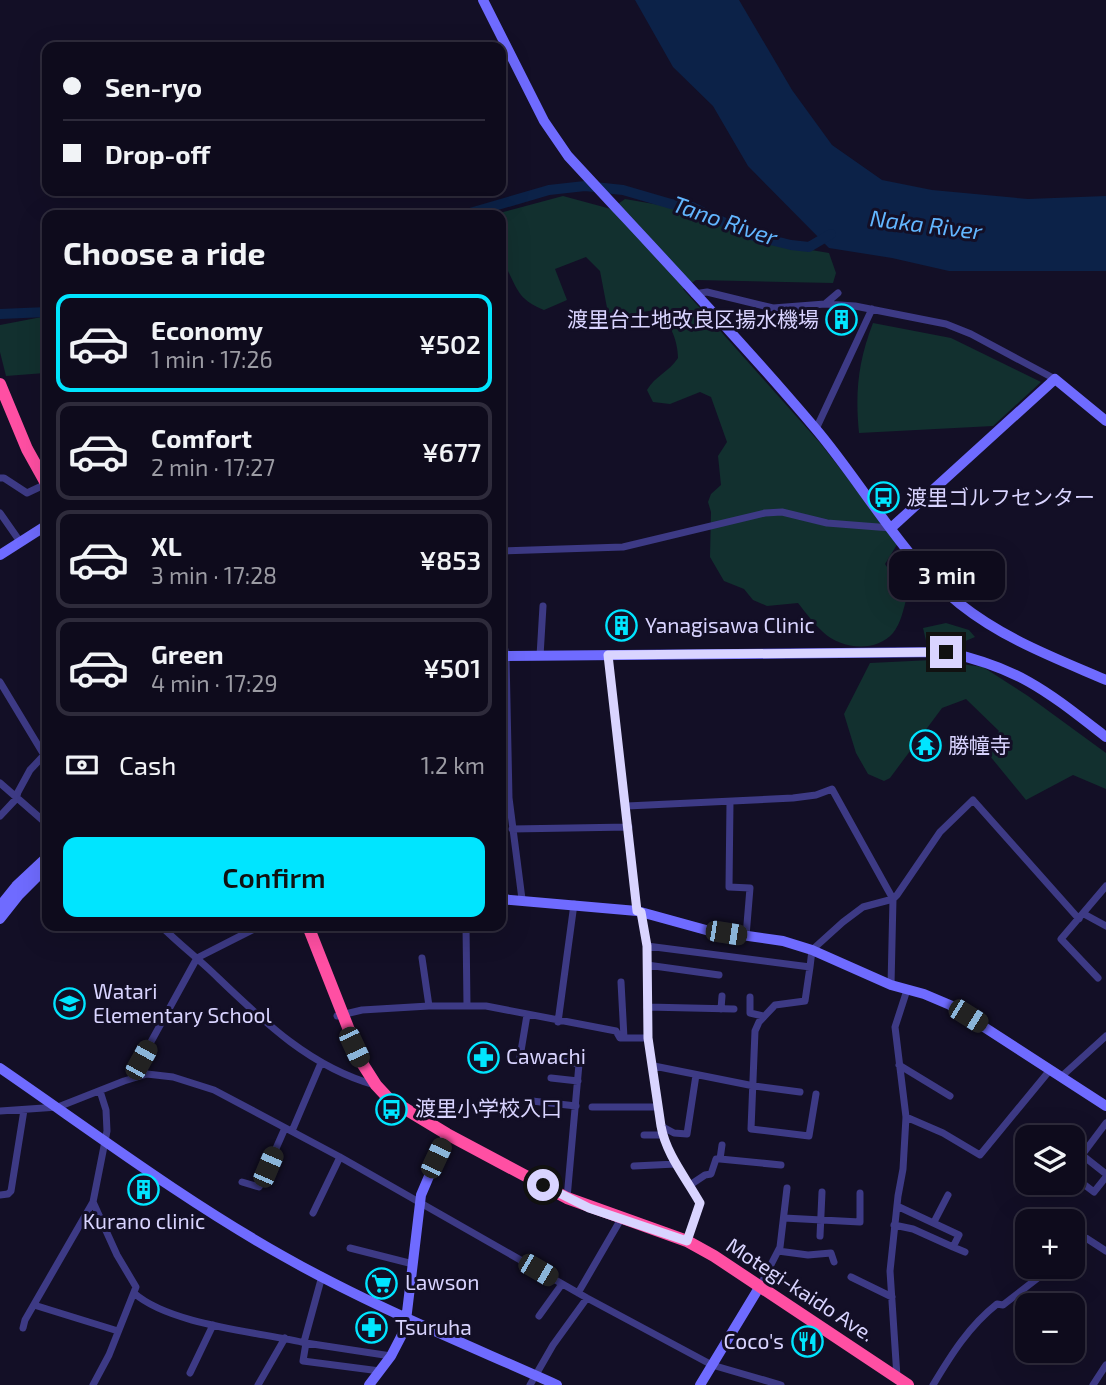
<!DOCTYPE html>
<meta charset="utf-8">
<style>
:root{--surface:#0e0b1c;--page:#171425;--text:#f1f3f6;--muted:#9b9ba3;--line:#2e2b3b;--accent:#00e5ff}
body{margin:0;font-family:"Exo 2","Noto Sans JP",sans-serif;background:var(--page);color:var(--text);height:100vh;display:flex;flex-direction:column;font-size:26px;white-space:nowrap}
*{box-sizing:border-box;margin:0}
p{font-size:23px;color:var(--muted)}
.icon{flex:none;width:38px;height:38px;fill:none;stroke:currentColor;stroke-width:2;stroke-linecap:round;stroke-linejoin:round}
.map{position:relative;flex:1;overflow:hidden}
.drawer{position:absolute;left:42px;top:210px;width:464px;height:721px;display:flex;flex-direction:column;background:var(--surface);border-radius:14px;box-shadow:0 7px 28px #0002,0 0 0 2px var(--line)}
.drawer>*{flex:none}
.banner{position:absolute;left:42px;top:42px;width:464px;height:154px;border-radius:14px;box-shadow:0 7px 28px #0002,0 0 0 2px var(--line);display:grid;align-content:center;height:154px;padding:0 21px;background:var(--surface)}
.tools{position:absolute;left:1015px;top:1125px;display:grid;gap:14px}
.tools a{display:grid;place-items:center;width:70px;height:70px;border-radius:14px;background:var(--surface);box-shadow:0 7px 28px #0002,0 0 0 2px var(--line);font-size:35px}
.end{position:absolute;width:32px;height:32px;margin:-16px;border:9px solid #d9d4ff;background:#111;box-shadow:0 0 0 4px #111}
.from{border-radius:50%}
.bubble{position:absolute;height:49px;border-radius:14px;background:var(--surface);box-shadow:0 7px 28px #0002,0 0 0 2px var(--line);font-size:23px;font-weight:600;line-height:49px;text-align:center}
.car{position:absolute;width:21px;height:42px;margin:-21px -10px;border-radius:9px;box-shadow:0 0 5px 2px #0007;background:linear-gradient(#222 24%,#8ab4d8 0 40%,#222 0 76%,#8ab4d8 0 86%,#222 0)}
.banner b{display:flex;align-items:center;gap:24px;height:66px;font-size:26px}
.banner b+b{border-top:2px solid var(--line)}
.banner i{width:18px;height:18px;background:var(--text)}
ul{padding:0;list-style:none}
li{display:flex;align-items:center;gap:21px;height:98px;margin:0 14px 10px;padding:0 7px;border:4px solid var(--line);border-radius:14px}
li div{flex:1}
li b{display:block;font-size:26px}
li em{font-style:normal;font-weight:600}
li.current{border-color:var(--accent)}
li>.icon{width:63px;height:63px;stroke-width:1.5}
h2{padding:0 21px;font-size:32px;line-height:84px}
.pay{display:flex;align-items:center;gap:18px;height:77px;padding:0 21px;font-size:26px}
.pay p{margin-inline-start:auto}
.cta{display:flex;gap:14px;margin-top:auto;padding:14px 21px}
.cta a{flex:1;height:80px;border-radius:14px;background:var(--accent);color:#111;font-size:28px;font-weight:600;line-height:80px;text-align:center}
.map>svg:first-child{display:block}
.green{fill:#12302f}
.water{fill:#0c2248}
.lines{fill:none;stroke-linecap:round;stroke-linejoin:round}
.river{stroke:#0c2248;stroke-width:10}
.street{stroke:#3d3a85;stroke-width:7}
.secondary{stroke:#6f6bff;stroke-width:10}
.highway{stroke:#ff4fa3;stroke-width:12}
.route{stroke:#d9d4ff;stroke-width:9}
.labels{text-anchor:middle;stroke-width:6;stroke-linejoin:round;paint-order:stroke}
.poi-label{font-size:21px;fill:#d9d4ff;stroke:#130f26;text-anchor:start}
.street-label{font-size:21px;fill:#d9d4ff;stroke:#130f26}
.water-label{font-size:23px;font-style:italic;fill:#62b6ff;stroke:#130f26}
</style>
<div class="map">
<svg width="1106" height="1385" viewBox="0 0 1106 1385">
<rect width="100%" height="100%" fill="#130f26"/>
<path class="green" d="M 563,196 L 611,209 L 625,199 L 677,208 L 758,241 L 829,253 L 836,273 L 833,283 L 696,280 L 683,289 L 821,444 L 898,543 L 885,564 L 907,597 C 903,610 901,623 893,633 C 876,653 840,649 823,632 C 814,624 806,613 798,603 L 767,606 L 753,600 L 744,589 L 724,581 L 710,557 L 711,512 L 708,502 L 711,494 L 721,485 L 718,456 L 727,442 L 711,397 L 700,392 L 670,404 L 653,402 L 647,390 C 655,376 669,372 678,358 C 678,340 669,319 655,310 L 617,316 L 608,313 L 600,271 L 586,257 L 555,269 L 567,300 L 544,310 C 521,300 519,294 508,271 L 501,276 L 500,215 L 492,215 Z
M 47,316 L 47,375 L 45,373 L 6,376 L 0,352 L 0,325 Z
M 873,323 L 951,338 L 1041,382 L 993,426 L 859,433 C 855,392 858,362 873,323 Z
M 946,623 L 969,630 L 975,637 L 949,648 L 927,645 L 923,628 Z
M 932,660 L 983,667 L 1028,696 L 1106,753 L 1106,789 L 1073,775 L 1026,800 L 985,750 L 999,731 L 966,699 L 942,708 L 890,778 L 884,781 L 868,774 L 856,753 L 844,714 L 870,663 Z"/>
<path class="water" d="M 635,0 L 739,0 L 792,90 L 832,145 L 882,180 L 932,190 L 1028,199 L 1106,196 L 1106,271 L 949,271 L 892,258 L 829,248 L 748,166 L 713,106 L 673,67 Z"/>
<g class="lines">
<path class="river" d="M 463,215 L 549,190 L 585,186 L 623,190 L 671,204 L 692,207 L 750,235 L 791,245 L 809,247 L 831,234
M 0,314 L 47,312"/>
<path class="street" d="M 838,293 L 825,304 L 855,306 L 946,324 L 971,334 L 1055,379
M 694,294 L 707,292 L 773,308 L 825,304
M 816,429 L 872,309
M 0,478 L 4,478 L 27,493 L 46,484
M 0,513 L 21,543
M 500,551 L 623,547 L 765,513 L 782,512 L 827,523 L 891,528
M 500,624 L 506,656 L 509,798 L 522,899
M 608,655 L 637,911
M 540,656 L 543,606
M 44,674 L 47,680
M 0,682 L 44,755
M 0,783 L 47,824
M 730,802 L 729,887 L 750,888 L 746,936
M 627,806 L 793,798 L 816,795 L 832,789 L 893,899 L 891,985
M 0,816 L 16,799 L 18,792 L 30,770 L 46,753
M 512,829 L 629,827
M 641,912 L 647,946 L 648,1038 L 662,1135 L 675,1162 L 700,1203 L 687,1241
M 1084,914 L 1106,926
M 161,926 C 177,942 196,957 213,973 C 261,1019 309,1067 375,1085
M 466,926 L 467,1006
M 647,946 L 810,967 L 812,950 L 843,922 L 863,907 L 893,899 L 897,895 L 940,832 L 973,800 L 1079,919
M 422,958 L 429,1006
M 647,965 L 719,975
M 810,967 L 805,1001 L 775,1005 L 759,1022 L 755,1031 L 751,1129 L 809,1136 L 816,1094
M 1098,978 L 1061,939 L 1106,886
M 621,982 L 624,1038
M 750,997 L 750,1013 L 763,1016
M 647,1007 L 734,1009
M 721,1009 L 722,996
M 337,1016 L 362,1010 L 429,1006 L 486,1006 L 616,1031 L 620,1038 L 648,1038
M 558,1022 L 574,904
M 535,1056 L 579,1064 L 567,1198
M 520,1057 L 527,1015
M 899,1065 L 950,1096
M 654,1066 L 754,1086 L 800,1092
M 137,1076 L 141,1060 L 197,958 L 260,926
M 1062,1076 L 1106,1036
M 551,1078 L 578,1081
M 532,1101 L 576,1106
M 592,1107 L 658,1107
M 0,1111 L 58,1107 L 124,1081 L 147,1074 L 173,1077 L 214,1090 L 340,1157 L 587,1298 L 712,1365 L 781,1385
M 906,1117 L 943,1133 L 980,1155 L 1050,1070
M 1106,1123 L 1082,1155 L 1106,1174
M 661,1126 L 674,1133 L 687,1134 L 696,1075
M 292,1131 L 321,1063
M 644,1135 L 662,1135
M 720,1159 L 781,1165
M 634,1166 L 676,1164
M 1073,1176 L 1094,1192 L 1106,1177
M 242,1182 L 259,1187 L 285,1128
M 690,1185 L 705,1175 L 711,1174 L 716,1159 L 720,1159 L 722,1145
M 0,1195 L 8,1194 L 11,1191 L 24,1110
M 93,1202 L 117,1255 L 136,1287 L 109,1355 L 93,1385
M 313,1213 L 340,1157
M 784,1218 L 860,1222 L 860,1193
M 934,1222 L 948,1195
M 894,1225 L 913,1229 L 953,1247 L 959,1235 L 897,1206
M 820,1236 L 822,1192
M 1073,1244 L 1077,1239 L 1086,1238 L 1106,1251
M 953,1247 L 965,1252
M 350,1248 L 413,1264
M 778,1251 L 808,1255 L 831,1253 L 834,1262
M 851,1277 L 892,1297
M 760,1286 L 780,1247 L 787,1188
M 134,1293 C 170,1325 259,1332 306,1343 L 303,1361 L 380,1371
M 578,1293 L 621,1219
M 34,1305 L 118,1331
M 539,1316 L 562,1284
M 23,1328 L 25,1320 L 93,1202 L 107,1131 L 106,1110 L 100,1091
M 304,1342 L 322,1276
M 306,1343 L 391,1356
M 190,1373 L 213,1325
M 897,1377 L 890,1271 L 898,1196 L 903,1169 L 906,1117 L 895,1027 L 907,990
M 258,1385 L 285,1338
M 530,1385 L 553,1345 L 587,1298
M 933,1385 C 951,1355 969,1326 997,1304 L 1003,1305 L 1052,1267
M 1093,1385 L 1106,1365"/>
<path class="secondary" d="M 483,0 L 544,121 L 568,156 C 651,246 736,335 815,428 C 862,483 903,559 960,604 C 1004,639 1055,658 1106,680
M 891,528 L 1055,379 L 1106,421
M 0,555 L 47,525
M 500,656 L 946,652 C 1020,668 1048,692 1106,737
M 500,899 L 637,911 L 706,930 L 783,941 L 812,950 L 891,985 L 924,994 L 950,1005 L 1106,1106
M 0,906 L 16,886 L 47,857
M 0,919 L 19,895 L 47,867
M 0,1068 C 93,1132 185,1201 283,1256 C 371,1306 466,1344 557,1385
M 369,1385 L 391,1356 L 405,1329 L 421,1195 L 447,1134
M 700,1385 L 760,1286"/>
<path class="highway" d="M 0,384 L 27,449 L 47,485
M 308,926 L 362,1063 L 376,1085 L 389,1099 L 447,1134 L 567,1198 L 687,1241 L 714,1256 L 908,1385"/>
</g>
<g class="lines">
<path class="route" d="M 543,1185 L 589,1208 L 687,1241 L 700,1203 C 686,1178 666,1154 661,1126 L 648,1038 L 647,946 L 641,912 L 637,911 L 608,655 L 946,652"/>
</g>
<defs>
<symbol id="building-ring" viewBox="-11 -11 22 22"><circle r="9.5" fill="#130f26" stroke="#00e5ff" stroke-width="1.5"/><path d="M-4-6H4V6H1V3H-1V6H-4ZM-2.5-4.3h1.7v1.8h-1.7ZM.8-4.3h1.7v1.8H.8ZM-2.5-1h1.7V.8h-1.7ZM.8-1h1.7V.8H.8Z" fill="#00e5ff"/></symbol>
<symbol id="bus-ring" viewBox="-11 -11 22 22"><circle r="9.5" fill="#130f26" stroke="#00e5ff" stroke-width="1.5"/><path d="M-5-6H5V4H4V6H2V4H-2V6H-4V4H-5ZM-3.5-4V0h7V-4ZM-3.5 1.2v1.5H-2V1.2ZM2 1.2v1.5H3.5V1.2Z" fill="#00e5ff"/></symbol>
<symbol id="temple-ring" viewBox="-11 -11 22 22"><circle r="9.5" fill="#130f26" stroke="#00e5ff" stroke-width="1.5"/><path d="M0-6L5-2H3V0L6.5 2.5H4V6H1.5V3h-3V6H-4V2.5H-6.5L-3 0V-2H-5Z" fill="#00e5ff"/></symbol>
<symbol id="school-ring" viewBox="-11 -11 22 22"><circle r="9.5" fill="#130f26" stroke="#00e5ff" stroke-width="1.5"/><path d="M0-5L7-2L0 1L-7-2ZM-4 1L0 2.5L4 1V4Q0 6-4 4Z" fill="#00e5ff"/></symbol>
<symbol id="pharmacy-ring" viewBox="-11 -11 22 22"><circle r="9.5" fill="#130f26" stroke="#00e5ff" stroke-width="1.5"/><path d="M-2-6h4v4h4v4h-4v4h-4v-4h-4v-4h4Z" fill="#00e5ff"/></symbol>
<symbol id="supermarket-ring" viewBox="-11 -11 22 22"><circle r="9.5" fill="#130f26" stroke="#00e5ff" stroke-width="1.5"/><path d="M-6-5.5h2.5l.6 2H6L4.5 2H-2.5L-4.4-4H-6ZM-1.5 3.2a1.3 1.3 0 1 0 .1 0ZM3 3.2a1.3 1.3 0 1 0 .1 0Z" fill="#00e5ff"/></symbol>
<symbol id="restaurant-ring" viewBox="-11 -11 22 22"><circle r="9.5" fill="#130f26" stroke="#00e5ff" stroke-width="1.5"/><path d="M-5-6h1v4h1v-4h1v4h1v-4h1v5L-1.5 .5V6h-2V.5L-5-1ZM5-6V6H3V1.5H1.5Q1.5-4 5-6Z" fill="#00e5ff"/></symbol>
</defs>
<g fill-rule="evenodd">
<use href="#building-ring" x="824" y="302" width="35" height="35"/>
<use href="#bus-ring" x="866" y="480" width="35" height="35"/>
<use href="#building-ring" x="604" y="608" width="35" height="35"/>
<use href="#temple-ring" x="908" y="728" width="35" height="35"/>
<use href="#school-ring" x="52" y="986" width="35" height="35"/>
<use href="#pharmacy-ring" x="466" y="1040" width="35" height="35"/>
<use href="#bus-ring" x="374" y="1092" width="35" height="35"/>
<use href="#building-ring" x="126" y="1172" width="35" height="35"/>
<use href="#supermarket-ring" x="364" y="1266" width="35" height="35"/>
<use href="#pharmacy-ring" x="354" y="1310" width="35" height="35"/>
<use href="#restaurant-ring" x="790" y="1324" width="35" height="35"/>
</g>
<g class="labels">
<g class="poi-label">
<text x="819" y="327" text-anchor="end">渡里台土地改良区揚水機場</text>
<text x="906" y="505">渡里ゴルフセンター</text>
<text x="645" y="633">Yanagisawa Clinic</text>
<text x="948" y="753">勝幢寺</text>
<text x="93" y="999">Watari<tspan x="93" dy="24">Elementary School</tspan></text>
<text x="506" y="1064">Cawachi</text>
<text x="415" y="1116">渡里小学校入口</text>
<text x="144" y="1229" text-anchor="middle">Kurano clinic</text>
<text x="405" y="1290">Lawson</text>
<text x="395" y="1335">Tsuruha</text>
<text x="784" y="1349" text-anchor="end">Coco's</text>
</g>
<g class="street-label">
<text transform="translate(800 1290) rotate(33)" y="7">Motegi-kaido Ave.</text>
</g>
<g class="water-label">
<text transform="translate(725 221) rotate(19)" y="8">Tano River</text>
<text transform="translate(926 225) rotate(7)" y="8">Naka River</text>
</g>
</g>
</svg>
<div class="tools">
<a><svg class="icon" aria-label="layers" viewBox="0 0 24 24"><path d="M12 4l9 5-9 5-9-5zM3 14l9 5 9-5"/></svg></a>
<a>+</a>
<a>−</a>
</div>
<i class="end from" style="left:543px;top:1185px"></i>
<i class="end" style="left:946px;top:652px"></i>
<div class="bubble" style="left:889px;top:551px;width:116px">3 min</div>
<i class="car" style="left:726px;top:933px;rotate:99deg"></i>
<i class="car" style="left:968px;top:1016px;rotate:122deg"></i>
<i class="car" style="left:354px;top:1047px;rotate:155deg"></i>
<i class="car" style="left:141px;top:1060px;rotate:29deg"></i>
<i class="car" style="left:436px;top:1158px;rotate:25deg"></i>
<i class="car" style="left:268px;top:1167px;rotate:23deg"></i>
<i class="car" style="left:538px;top:1270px;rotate:120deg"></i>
<div class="banner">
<b><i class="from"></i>Sen-ryo</b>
<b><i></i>Drop-off</b>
</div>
<section class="drawer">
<h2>Choose a ride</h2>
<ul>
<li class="current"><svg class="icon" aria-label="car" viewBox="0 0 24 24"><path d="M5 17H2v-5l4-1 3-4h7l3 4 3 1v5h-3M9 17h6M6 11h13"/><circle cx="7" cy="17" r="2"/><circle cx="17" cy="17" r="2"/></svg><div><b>Economy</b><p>1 min · 17:26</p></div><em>¥502</em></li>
<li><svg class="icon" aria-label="car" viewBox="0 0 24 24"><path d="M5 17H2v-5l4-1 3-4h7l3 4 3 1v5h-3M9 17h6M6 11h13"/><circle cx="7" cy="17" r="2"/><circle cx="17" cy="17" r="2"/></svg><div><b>Comfort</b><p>2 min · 17:27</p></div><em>¥677</em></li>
<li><svg class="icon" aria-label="car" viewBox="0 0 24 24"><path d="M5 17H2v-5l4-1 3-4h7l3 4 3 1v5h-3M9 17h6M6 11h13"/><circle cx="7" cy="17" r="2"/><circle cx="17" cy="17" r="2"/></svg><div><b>XL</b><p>3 min · 17:28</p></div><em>¥853</em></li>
<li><svg class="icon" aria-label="car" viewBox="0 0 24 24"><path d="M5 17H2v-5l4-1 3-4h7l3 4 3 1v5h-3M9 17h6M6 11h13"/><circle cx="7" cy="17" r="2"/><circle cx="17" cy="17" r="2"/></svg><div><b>Green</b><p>4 min · 17:29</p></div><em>¥501</em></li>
</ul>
<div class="pay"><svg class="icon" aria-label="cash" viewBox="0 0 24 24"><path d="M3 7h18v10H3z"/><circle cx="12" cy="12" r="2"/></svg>Cash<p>1.2 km</p></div>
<div class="cta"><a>Confirm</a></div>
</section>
</div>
